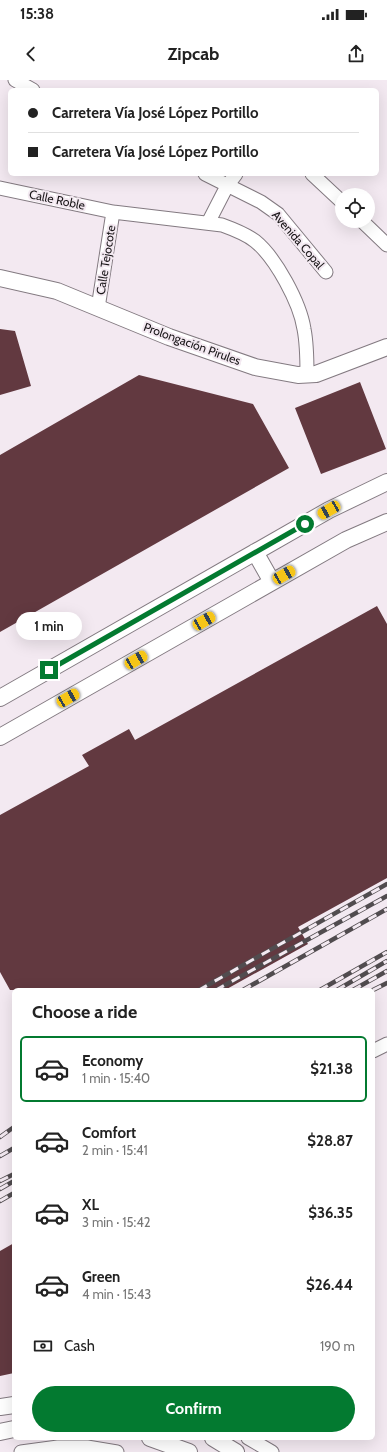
<!DOCTYPE html>
<meta charset="utf-8">
<style>
:root{--surface:#fff;--page:#f6f6f6;--text:#222;--muted:#767676;--line:#e0e0e0;--accent:#037a30}
body{margin:0;font-family:Cabin,sans-serif;background:var(--page);color:var(--text);height:100vh;display:flex;flex-direction:column;font-size:15px;white-space:nowrap}
*{box-sizing:border-box;margin:0}
p{font-size:13px;color:var(--muted)}
.icon{flex:none;width:22px;height:22px;fill:none;stroke:currentColor;stroke-width:2;stroke-linecap:round;stroke-linejoin:round}
.map{position:relative;flex:1;overflow:hidden}
.panel{position:absolute;left:12px;top:908px;width:363px;height:452px;display:flex;flex-direction:column;background:var(--surface);border-radius:6px;box-shadow:0 4px 16px #0002}
.panel>*{flex:none}
.top-card{position:absolute;left:8px;top:8px;width:371px;height:88px;border-radius:6px;box-shadow:0 4px 16px #0002;display:grid;align-content:center;height:88px;padding:0 20px;background:var(--surface)}
.buttons{position:absolute;left:335px;top:108px;display:grid;gap:8px}
.buttons a{display:grid;place-items:center;width:40px;height:40px;border-radius:50%;background:var(--surface);box-shadow:0 4px 16px #0002;font-size:20px}
.end{position:absolute;width:18px;height:18px;margin:-9px;border:5px solid #037a30;background:#fff;box-shadow:0 0 0 2px #fff}
.from{border-radius:50%}
.bubble{position:absolute;height:28px;border-radius:14px;background:var(--surface);box-shadow:0 4px 16px #0002;font-size:13px;font-weight:700;line-height:28px;text-align:center}
.car{position:absolute;width:12px;height:24px;margin:-12px -6px;border-radius:5px;box-shadow:0 0 3px 1px #0007;background:linear-gradient(#f5c518 24%,#345 0 40%,#f5c518 0 76%,#345 0 86%,#f5c518 0)}
.top-card b{display:flex;align-items:center;gap:14px;height:38px;font-size:15px}
.top-card b+b{border-top:1px solid var(--line)}
.top-card i{width:10px;height:10px;background:var(--text)}
ul{padding:0;list-style:none}
li{display:flex;align-items:center;gap:12px;height:66px;margin:0 8px 6px;padding:0 12px;border:2px solid transparent;border-radius:6px}
li div{flex:1}
li b{display:block;font-size:15px}
li em{font-style:normal;font-weight:700}
li.on{border-color:var(--accent)}
li>.icon{width:36px;height:36px;stroke-width:1.5}
h2{padding:0 20px;font-size:18px;line-height:48px}
.pay{display:flex;align-items:center;gap:10px;height:44px;padding:0 20px;font-size:15px}
.pay p{margin-inline-start:auto}
.cta{display:flex;gap:8px;margin-top:auto;padding:8px 20px}
.cta a{flex:1;height:46px;border-radius:24px;background:var(--accent);color:#fff;font-size:16px;font-weight:700;line-height:46px;text-align:center}
.status{display:flex;justify-content:space-between;align-items:center;height:28px;padding:0 20px;background:var(--surface);direction:ltr}
.status svg{height:11px;fill:currentColor}
header{display:flex;justify-content:space-between;align-items:center;height:52px;padding:0 20px;background:var(--surface);font-size:18px;font-weight:700}
.map>svg:first-child{display:block}
.building{fill:#623940}
.lines{fill:none;stroke-linecap:round;stroke-linejoin:round}
.minor-casing{stroke:#837a81;stroke-width:15}
.major-casing{stroke:#837a81;stroke-width:18}
.minor{stroke:#fff;stroke-width:13}
.major{stroke:#fff;stroke-width:16}
.rail-casing{stroke:#514c4f;stroke-width:4.5}
.rail{stroke:#f3e9f1;stroke-width:3;stroke-dasharray:9;stroke-linecap:butt}
.route{stroke:#037a30;stroke-width:5}
.labels{text-anchor:middle;stroke-width:4;stroke-linejoin:round;paint-order:stroke}
.street-label{font-size:12px;fill:#191618;stroke:#f3e9f1}
</style>
<div class="status"><b>15:38</b><svg viewBox="0 0 49 12"><path d="M0 12V9h3v3zM5 12V6h3v6zM10 12V3h3v9zM15 12V0h3v12zM26 1h20v11H26zM47 4h2v5h-2z"/></svg></div>
<header><svg class="icon" aria-label="back" viewBox="0 0 24 24"><path d="M15 5l-7 7 7 7"/></svg>Zipcab<svg class="icon" aria-label="share" viewBox="0 0 24 24"><path d="M12 15V3M7 8l5-5 5 5M5 13v7h14v-7"/></svg></header>
<div class="map">
<svg width="387" height="1372" viewBox="0 0 387 1372">
<rect width="100%" height="100%" fill="#f3e9f1"/>
<path class="building" d="M 0,249 L 15,251 L 31,306 L 0,315 Z
M 139,295 L 253,324 L 289,388 L 0,552 L 0,375 Z
M 360,302 L 386,369 L 321,394 L 295,328 Z
M 377,526 L 387,544 L 387,798 L 298,847 L 308,864 L 225,910 L 10,910 L 0,892 L 0,735 L 89,686 L 82,675 L 129,649 L 135,660 Z
M 14,1163 L 14,1293 L 0,1296 L 0,1171 Z"/>
<g class="lines">
<defs>
<path id="minor" d="M 15,0 L 33,10
M 205,94 L 261,122 L 278,134 L 326,192
M 312,94 L 342,122
M 0,108 L 113,132 L 222,145 C 233,149 246,154 255,161 C 276,178 300,223 304,249 C 307,264 307,280 307,295
M 362,141 L 387,165
M 208,143 L 227,106 L 236,94
M 98,228 L 113,132
M 373,971 L 387,964
M 248,1358 L 272,1372
M 21,1372 L 58,1367 L 87,1367 L 117,1372"/>
<path id="major" d="M 0,198 L 57,211 L 169,257 L 255,287 L 298,295 L 316,294 L 387,267
M 255,472 L 272,502
M 0,618 L 329,430 L 387,402
M 0,657 L 346,460 L 387,442
M 0,1327 L 14,1325
M 0,1352 L 14,1349
M 150,1358 L 189,1372
M 213,1358 L 236,1372"/>
</defs>
<use href="#minor" class="minor-casing"/>
<use href="#major" class="major-casing"/>
<use href="#minor" class="minor"/>
<use href="#major" class="major"/>
<defs>
<path id="rail" d="M 199,910 L 387,804
M 216,910 L 387,816
M 243,910 L 387,829
M 320,910 L 387,872
M 337,910 L 387,881
M 353,910 L 387,891
M 373,910 L 387,903
M 0,1057 L 14,1047
M 0,1076 L 14,1068
M 0,1101 L 14,1094
M 0,1109 L 14,1101
M 0,1121 L 14,1113"/>
</defs>
<use href="#rail" class="rail-casing"/>
<use href="#rail" class="rail"/>
</g>
<g class="lines">
<path class="route" d="M 49,590 L 305,444"/>
</g>
<g class="labels">
<g class="street-label">
<text transform="translate(57 120) rotate(12)" y="4">Calle Roble</text>
<text transform="translate(298 160) rotate(49)" y="4">Avenida Copal</text>
<text transform="translate(106 180) rotate(-81)" y="4">Calle Tejocote</text>
<text transform="translate(192 264) rotate(20)" y="4">Prolongación Pirules</text>
</g>
</g>
</svg>
<div class="buttons">
<a><svg class="icon" aria-label="locate" viewBox="0 0 24 24"><circle cx="12" cy="12" r="6"/><path d="M12 2v4M12 18v4M2 12h4M18 12h4"/></svg></a>
</div>
<i class="end from" style="left:305px;top:444px"></i>
<i class="end" style="left:49px;top:590px"></i>
<div class="bubble" style="left:16px;top:532px;width:66px">1 min</div>
<i class="car" style="left:329px;top:430px;rotate:240deg"></i>
<i class="car" style="left:284px;top:495px;rotate:60deg"></i>
<i class="car" style="left:204px;top:541px;rotate:60deg"></i>
<i class="car" style="left:136px;top:580px;rotate:60deg"></i>
<i class="car" style="left:68px;top:618px;rotate:60deg"></i>
<div class="top-card">
<b><i class="from"></i>Carretera Vía José López Portillo</b>
<b><i></i>Carretera Vía José López Portillo</b>
</div>
<section class="panel">
<h2>Choose a ride</h2>
<ul>
<li class="on"><svg class="icon" aria-label="car" viewBox="0 0 24 24"><path d="M5 17H2v-5l4-1 3-4h7l3 4 3 1v5h-3M9 17h6M6 11h13"/><circle cx="7" cy="17" r="2"/><circle cx="17" cy="17" r="2"/></svg><div><b>Economy</b><p>1 min · 15:40</p></div><em>$21.38</em></li>
<li><svg class="icon" aria-label="car" viewBox="0 0 24 24"><path d="M5 17H2v-5l4-1 3-4h7l3 4 3 1v5h-3M9 17h6M6 11h13"/><circle cx="7" cy="17" r="2"/><circle cx="17" cy="17" r="2"/></svg><div><b>Comfort</b><p>2 min · 15:41</p></div><em>$28.87</em></li>
<li><svg class="icon" aria-label="car" viewBox="0 0 24 24"><path d="M5 17H2v-5l4-1 3-4h7l3 4 3 1v5h-3M9 17h6M6 11h13"/><circle cx="7" cy="17" r="2"/><circle cx="17" cy="17" r="2"/></svg><div><b>XL</b><p>3 min · 15:42</p></div><em>$36.35</em></li>
<li><svg class="icon" aria-label="car" viewBox="0 0 24 24"><path d="M5 17H2v-5l4-1 3-4h7l3 4 3 1v5h-3M9 17h6M6 11h13"/><circle cx="7" cy="17" r="2"/><circle cx="17" cy="17" r="2"/></svg><div><b>Green</b><p>4 min · 15:43</p></div><em>$26.44</em></li>
</ul>
<div class="pay"><svg class="icon" aria-label="cash" viewBox="0 0 24 24"><path d="M3 7h18v10H3z"/><circle cx="12" cy="12" r="2"/></svg>Cash<p>190 m</p></div>
<div class="cta"><a>Confirm</a></div>
</section>
</div>
